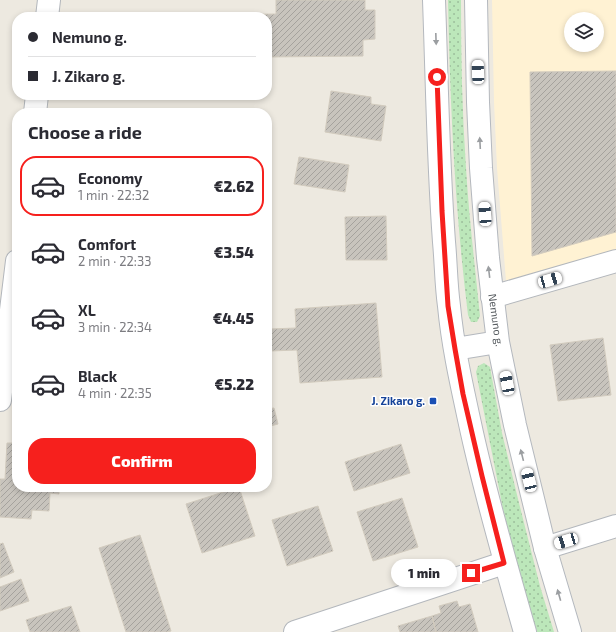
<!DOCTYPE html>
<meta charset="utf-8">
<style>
:root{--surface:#fff;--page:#f2f2f3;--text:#2b2b33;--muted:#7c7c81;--line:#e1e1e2;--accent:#f6201d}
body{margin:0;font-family:"Exo 2",sans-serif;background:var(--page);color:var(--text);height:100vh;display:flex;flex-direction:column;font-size:15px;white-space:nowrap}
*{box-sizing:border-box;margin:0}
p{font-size:13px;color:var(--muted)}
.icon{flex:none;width:22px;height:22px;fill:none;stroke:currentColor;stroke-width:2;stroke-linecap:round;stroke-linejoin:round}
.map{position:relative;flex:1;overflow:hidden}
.drawer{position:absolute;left:12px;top:108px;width:260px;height:384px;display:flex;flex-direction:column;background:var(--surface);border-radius:16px;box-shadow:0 2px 6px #0003}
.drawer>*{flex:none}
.banner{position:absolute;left:12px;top:12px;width:260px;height:88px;border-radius:16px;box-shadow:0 2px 6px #0003;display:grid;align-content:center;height:88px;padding:0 16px;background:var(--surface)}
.buttons{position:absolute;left:564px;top:12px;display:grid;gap:8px}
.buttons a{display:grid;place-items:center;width:40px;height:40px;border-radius:50%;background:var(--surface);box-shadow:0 2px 6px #0003;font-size:20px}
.end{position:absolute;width:18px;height:18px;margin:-9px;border:5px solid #f6201d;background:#fff;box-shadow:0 0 0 2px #fff}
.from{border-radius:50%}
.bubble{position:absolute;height:28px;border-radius:14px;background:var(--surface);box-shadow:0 2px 6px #0003;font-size:13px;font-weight:800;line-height:28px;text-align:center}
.car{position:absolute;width:12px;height:24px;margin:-12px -6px;border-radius:5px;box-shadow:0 0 3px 1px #0007;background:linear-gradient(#fff 24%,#345 0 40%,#fff 0 76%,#345 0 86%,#fff 0)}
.banner b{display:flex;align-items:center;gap:14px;height:38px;font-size:15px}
.banner b+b{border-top:1px solid var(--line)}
.banner i{width:10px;height:10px;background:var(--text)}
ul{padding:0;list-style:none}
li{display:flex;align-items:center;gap:12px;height:60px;margin:0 8px 6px;padding:0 8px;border:2px solid transparent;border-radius:16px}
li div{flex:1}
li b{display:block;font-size:15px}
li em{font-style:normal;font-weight:800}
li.current{border-color:var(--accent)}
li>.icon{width:36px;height:36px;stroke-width:1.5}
h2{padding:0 16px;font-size:18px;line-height:48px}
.cta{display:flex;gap:8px;margin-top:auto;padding:8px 16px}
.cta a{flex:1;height:46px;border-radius:16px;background:var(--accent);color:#fff;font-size:16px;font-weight:800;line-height:46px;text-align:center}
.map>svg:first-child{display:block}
.commercial{fill:#fff2d3;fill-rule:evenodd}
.grass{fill:url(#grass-dots)}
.building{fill:url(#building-hatch);stroke:#d2cbbe}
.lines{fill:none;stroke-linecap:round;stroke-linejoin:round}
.minor-casing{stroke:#b3b7bc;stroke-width:24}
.secondary-casing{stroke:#b4b8be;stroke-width:24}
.minor{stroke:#fff;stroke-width:22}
.secondary{stroke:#fff;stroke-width:22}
.oneway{fill:#9b9ea1}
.route{stroke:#f6201d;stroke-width:5}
.transit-dot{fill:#1a4fb4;stroke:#fff;stroke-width:1.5}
.labels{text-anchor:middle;stroke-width:3;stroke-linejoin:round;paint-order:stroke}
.street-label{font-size:11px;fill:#595e62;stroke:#fff}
.transit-label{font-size:11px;font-weight:bold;fill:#164399;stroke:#fff;text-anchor:end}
</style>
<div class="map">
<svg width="616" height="632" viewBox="0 0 616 632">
<defs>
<pattern id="grass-dots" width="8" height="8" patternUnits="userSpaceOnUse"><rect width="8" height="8" fill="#bce7ba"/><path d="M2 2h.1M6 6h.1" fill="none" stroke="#9cbe9b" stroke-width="1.8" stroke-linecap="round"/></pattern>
<pattern id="building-hatch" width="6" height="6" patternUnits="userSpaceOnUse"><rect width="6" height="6" fill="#c8c4bd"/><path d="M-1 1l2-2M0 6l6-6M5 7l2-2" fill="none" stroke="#a5a29d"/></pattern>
</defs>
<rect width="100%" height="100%" fill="#ede9e0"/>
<path class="commercial" d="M 492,0 L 616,0 L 616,251 L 518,282 L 506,281 L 497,168 L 494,102 ZM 571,19 L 597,19 L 597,45 L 571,45 Z"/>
<path class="grass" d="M 448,0 L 461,0 C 461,56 462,112 466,168 C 469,217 475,267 480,316 L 477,322 L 471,322 L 468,315 C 455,211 450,105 448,0 Z
M 484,363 L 490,367 L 502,433 L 519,503 L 540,586 L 554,632 L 537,632 L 521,578 L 503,509 L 476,372 L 478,366 Z"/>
<path class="building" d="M 276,0 L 365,0 L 365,10 L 375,10 L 375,39 L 363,40 L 363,56 L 267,57 L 267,17 L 213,17 L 213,15 L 276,14 Z
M 616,71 L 616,232 L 532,256 L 530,72 Z
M 331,91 L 371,97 L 371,104 L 386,106 L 381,141 L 325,132 Z
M 299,157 L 349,165 L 345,192 L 294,184 Z
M 386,216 L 387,260 L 346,260 L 345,217 Z
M 376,303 L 382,377 L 300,383 L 297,350 L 270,351 L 270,329 L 296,328 L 295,309 Z
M 603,338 L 611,395 L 558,401 L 550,345 Z
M 274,408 L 278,424 L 267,427 L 267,409 Z
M 7,443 L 17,443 L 17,487 L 59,487 L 59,494 L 50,493 L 49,511 L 32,510 L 31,519 L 0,517 L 0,479 L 5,479 Z
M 401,444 L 410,473 L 354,491 L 345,462 Z
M 239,487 L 255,536 L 202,553 L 186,504 Z
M 402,498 L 418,547 L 373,561 L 357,512 Z
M 318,506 L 333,551 L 287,566 L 272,520 Z
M 140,535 L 171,631 L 167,632 L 126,632 L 99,548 Z
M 3,543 L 14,572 L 0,578 L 0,544 Z
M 21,579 L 29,601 L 0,611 L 0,587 Z
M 457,601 L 459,607 L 470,604 L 478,632 L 436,632 L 432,616 L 441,613 L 439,606 Z
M 71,606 L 80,632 L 30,632 L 26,620 Z
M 432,616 L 436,632 L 400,632 L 398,626 Z"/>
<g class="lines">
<defs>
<path id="minor" d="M 47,17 L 49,0
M 35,113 L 37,95
M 492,297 L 616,261
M 0,400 L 17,261
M 545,548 L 616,526
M 295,632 L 504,563"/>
<path id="secondary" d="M 434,0 C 437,81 438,161 444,242 C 446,263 446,285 449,306 C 453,349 463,391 472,433 C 487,500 506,566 525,632
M 476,0 L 478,102 L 481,168 L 488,258 L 498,342 L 515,425 L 545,548 L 570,632
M 455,349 L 498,342"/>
</defs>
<use href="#minor" class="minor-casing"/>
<use href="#secondary" class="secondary-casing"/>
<use href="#minor" class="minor"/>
<use href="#secondary" class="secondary"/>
</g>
<defs><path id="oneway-solid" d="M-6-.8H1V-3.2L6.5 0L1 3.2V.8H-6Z"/></defs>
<g class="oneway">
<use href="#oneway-solid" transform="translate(436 39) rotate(88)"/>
<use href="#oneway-solid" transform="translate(480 143) rotate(-93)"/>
<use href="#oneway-solid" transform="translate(489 272) rotate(-97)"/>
<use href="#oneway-solid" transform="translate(522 455) rotate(-104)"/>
<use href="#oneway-solid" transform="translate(559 595) rotate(-106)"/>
</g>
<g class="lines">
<path class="route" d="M 437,77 L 442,211 L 448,306 L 455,349 L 463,394 L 482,476 L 504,563 L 471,573"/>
</g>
<rect class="transit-dot" x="429" y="397" width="8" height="8" rx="2"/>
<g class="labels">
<g class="street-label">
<text transform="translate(496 320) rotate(82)" y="4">Nemuno g.</text>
</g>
<g class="transit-label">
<text x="425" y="405">J. Zikaro g.</text>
</g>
</g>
</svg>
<div class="buttons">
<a><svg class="icon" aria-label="layers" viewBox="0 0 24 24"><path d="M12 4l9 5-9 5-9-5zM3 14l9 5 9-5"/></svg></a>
</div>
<i class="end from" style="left:437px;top:77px"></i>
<i class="end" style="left:471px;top:573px"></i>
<div class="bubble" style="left:391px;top:559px;width:66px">1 min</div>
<i class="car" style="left:478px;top:72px;rotate:358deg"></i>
<i class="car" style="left:485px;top:214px;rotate:356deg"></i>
<i class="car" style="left:550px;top:280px;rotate:74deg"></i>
<i class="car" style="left:507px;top:383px;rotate:349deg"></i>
<i class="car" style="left:529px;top:480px;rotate:346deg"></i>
<i class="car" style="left:566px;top:541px;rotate:253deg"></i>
<div class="banner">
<b><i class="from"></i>Nemuno g.</b>
<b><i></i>J. Zikaro g.</b>
</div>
<section class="drawer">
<h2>Choose a ride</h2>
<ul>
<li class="current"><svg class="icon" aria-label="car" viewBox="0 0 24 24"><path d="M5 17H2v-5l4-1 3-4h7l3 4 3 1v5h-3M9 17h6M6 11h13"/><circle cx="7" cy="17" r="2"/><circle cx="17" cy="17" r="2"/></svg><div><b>Economy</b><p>1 min · 22:32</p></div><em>€2.62</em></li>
<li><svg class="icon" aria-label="car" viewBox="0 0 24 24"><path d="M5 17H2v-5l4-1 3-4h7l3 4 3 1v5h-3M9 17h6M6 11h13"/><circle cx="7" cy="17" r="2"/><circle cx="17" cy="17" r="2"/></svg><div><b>Comfort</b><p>2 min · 22:33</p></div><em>€3.54</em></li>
<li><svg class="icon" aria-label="car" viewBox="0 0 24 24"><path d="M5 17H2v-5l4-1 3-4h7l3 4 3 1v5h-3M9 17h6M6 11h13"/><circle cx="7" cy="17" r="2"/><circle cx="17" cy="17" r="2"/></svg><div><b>XL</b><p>3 min · 22:34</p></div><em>€4.45</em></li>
<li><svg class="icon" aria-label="car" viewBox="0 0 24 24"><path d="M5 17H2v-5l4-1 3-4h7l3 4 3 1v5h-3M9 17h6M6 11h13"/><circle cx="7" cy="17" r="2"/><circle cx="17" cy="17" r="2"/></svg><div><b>Black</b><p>4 min · 22:35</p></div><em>€5.22</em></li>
</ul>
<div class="cta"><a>Confirm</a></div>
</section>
</div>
